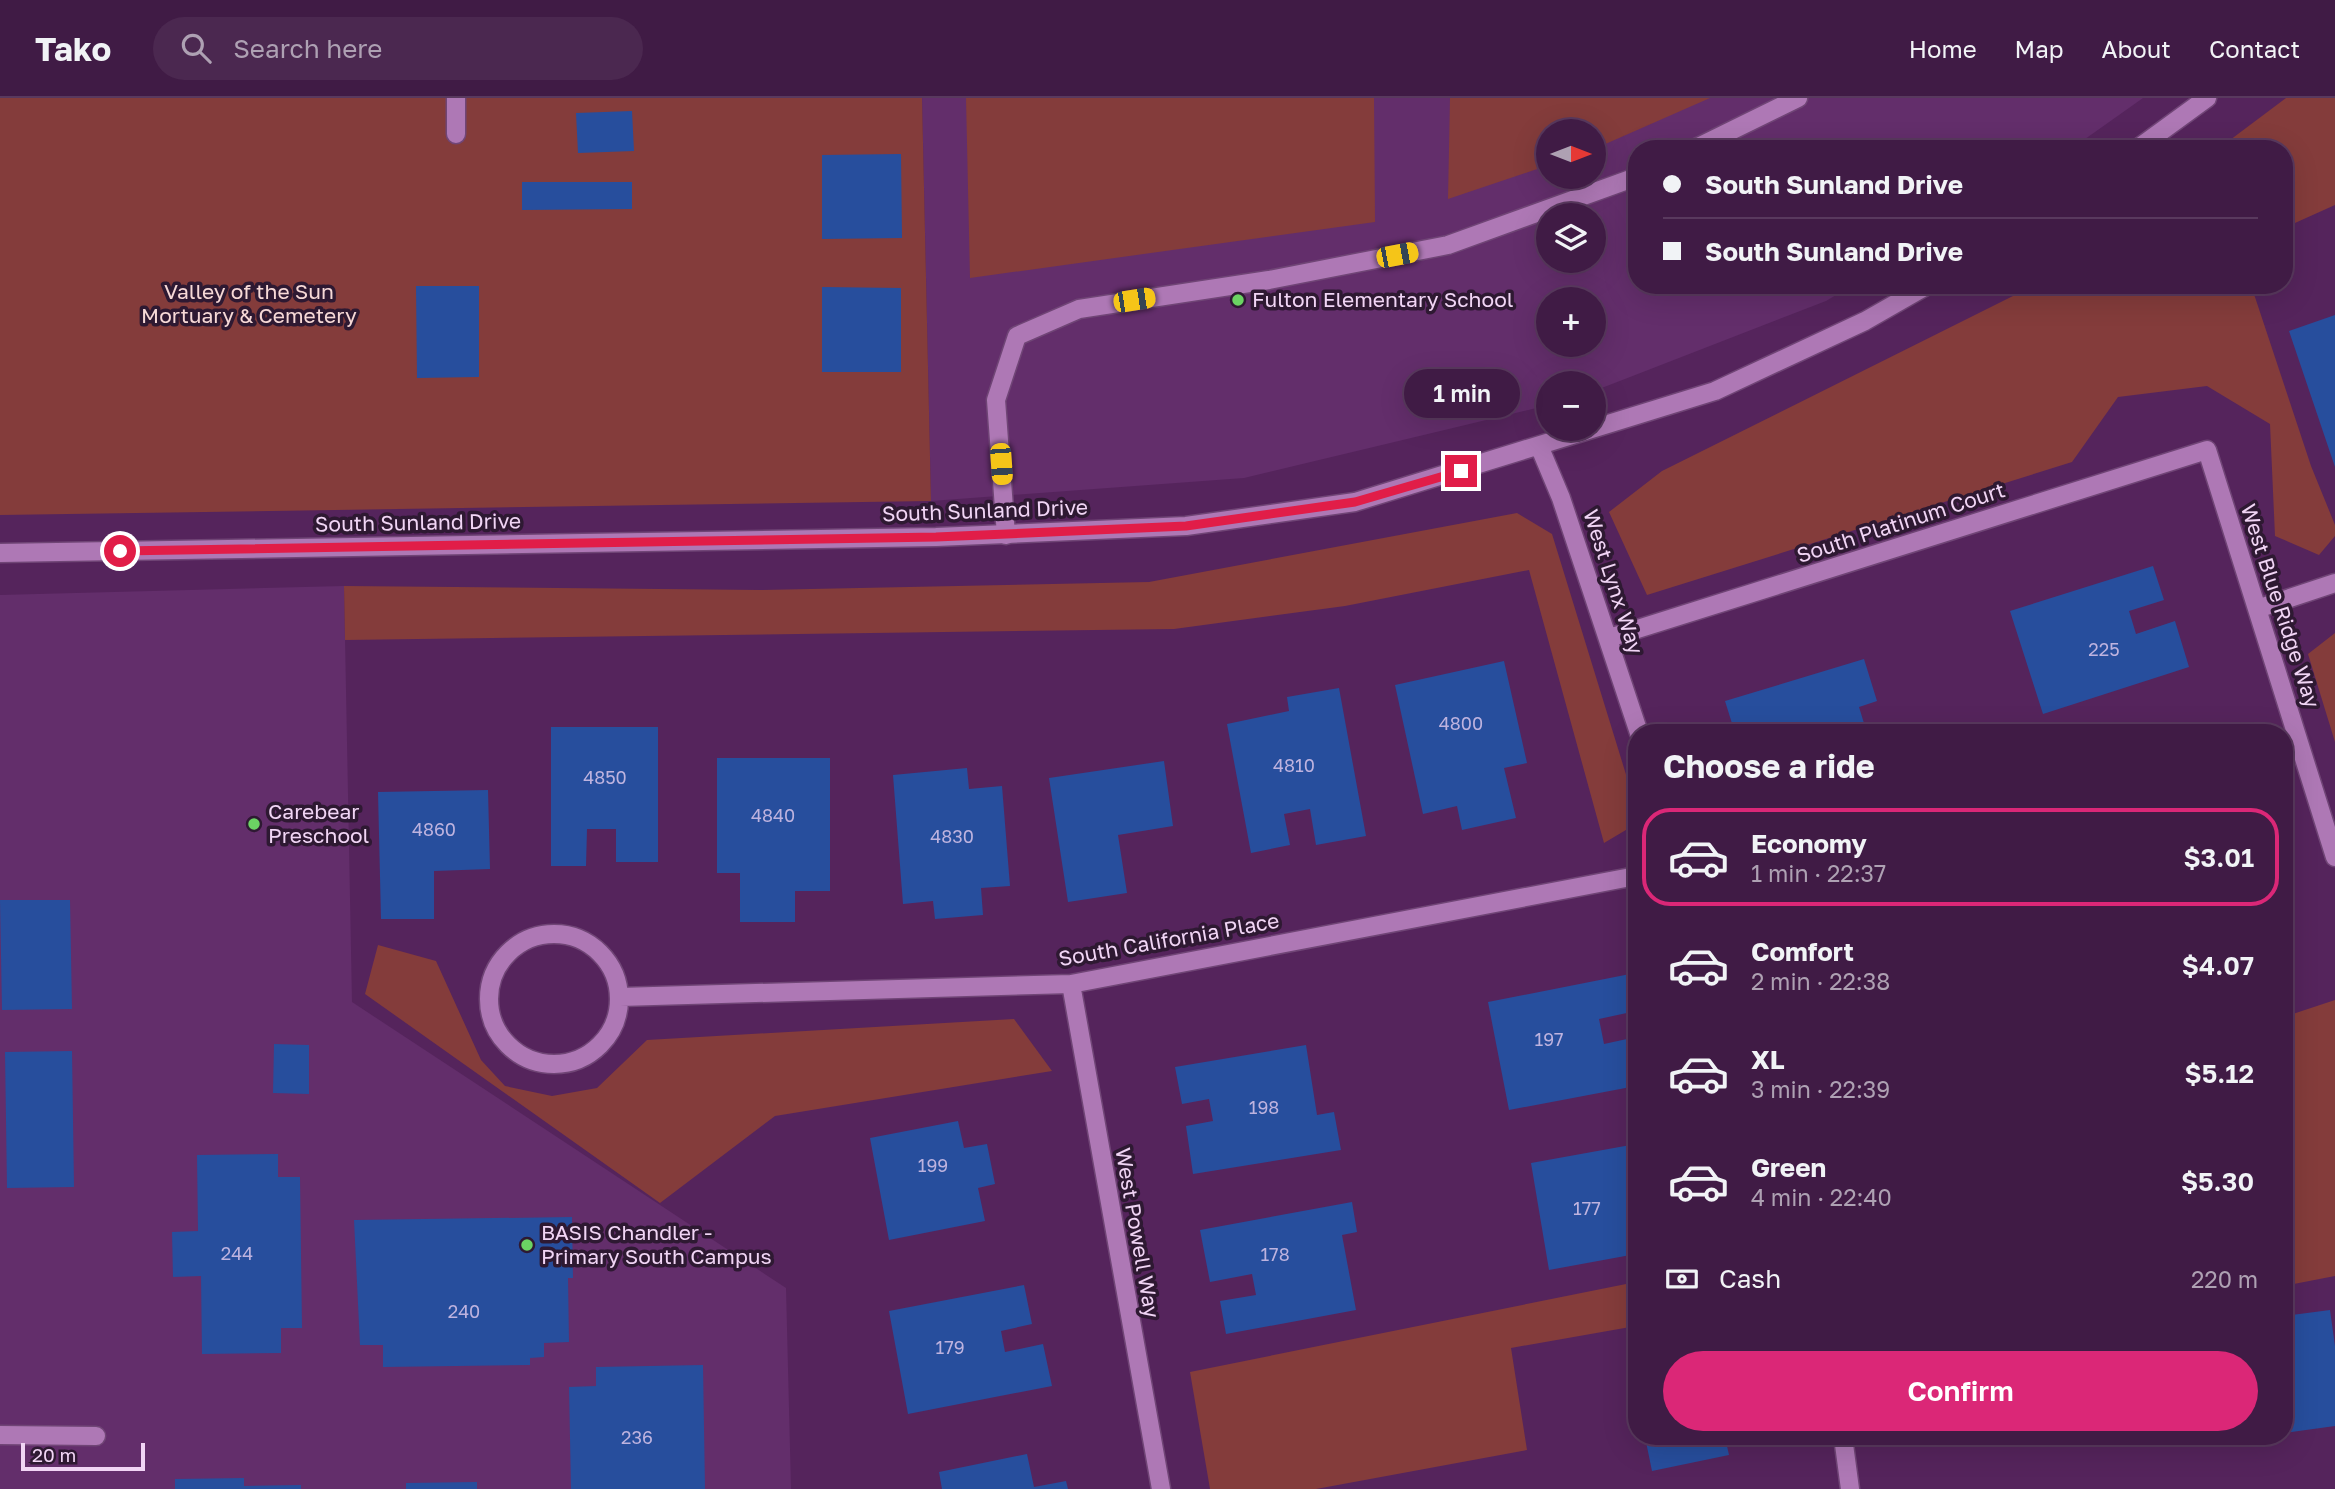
<!DOCTYPE html>
<meta charset="utf-8">
<style>
:root{--surface:#401b45;--page:#4b2850;--text:#f1f3f6;--muted:#aea1b3;--line:#59395e;--accent:#db2777}
body{margin:0;font-family:"Golos Text",sans-serif;background:var(--page);color:var(--text);height:100vh;display:flex;flex-direction:column;font-size:26px;white-space:nowrap}
*{box-sizing:border-box;margin:0}
p{font-size:23px;color:var(--muted)}
.icon{flex:none;width:38px;height:38px;fill:none;stroke:currentColor;stroke-width:2;stroke-linecap:round;stroke-linejoin:round}
.map{position:relative;flex:1;overflow:hidden}
.side{position:absolute;left:1628px;top:626px;width:665px;height:721px;display:flex;flex-direction:column;background:var(--surface);border-radius:28px;box-shadow:0 7px 28px #0002,0 0 0 2px var(--line)}
.side>*{flex:none}
.hud{position:absolute;left:1628px;top:42px;width:665px;height:154px;border-radius:28px;box-shadow:0 7px 28px #0002,0 0 0 2px var(--line);display:grid;align-content:center;height:154px;padding:0 35px;background:var(--surface)}
.needle{width:46px;rotate:90deg}
.controls{position:absolute;left:1536px;top:21px;display:grid;gap:14px}
.controls a{display:grid;place-items:center;width:70px;height:70px;border-radius:50%;background:var(--surface);box-shadow:0 7px 28px #0002,0 0 0 2px var(--line);font-size:35px}
.scale{position:absolute;left:21px;bottom:18px;width:124px;box-sizing:border-box;padding-left:7px;border:4px solid #f1d5f5;border-top:0;font-size:19px;line-height:24px;white-space:nowrap;color:#f1d5f5;-webkit-text-stroke:5px #2e1932;paint-order:stroke}
.end{position:absolute;width:32px;height:32px;margin:-16px;border:9px solid #e11d48;background:#fff;box-shadow:0 0 0 4px #fff}
.from{border-radius:50%}
.bubble{position:absolute;height:49px;border-radius:24px;background:var(--surface);box-shadow:0 7px 28px #0002,0 0 0 2px var(--line);font-size:23px;font-weight:600;line-height:49px;text-align:center}
.car{position:absolute;width:21px;height:42px;margin:-21px -10px;border-radius:9px;box-shadow:0 0 5px 2px #0007;background:linear-gradient(#f5c518 24%,#345 0 40%,#f5c518 0 76%,#345 0 86%,#f5c518 0)}
.hud b{display:flex;align-items:center;gap:24px;height:66px;font-size:26px}
.hud b+b{border-top:2px solid var(--line)}
.hud i{width:18px;height:18px;background:var(--text)}
ul{padding:0;list-style:none}
li{display:flex;align-items:center;gap:21px;height:98px;margin:0 14px 10px;padding:0 21px;border:4px solid transparent;border-radius:28px}
li div{flex:1}
li b{display:block;font-size:26px}
li em{font-style:normal;font-weight:600}
li.on{border-color:var(--accent)}
li>.icon{width:63px;height:63px;stroke-width:1.5}
h2{padding:0 35px;font-size:32px;line-height:84px}
.pay{display:flex;align-items:center;gap:18px;height:77px;padding:0 35px;font-size:26px}
.pay p{margin-inline-start:auto}
.action{display:flex;gap:14px;margin-top:auto;padding:14px 35px}
.action a{flex:1;height:80px;border-radius:42px;background:var(--accent);color:#fff;font-size:28px;font-weight:600;line-height:80px;text-align:center}
header{display:flex;align-items:center;gap:42px;box-sizing:border-box;height:98px;padding:0 35px;background:var(--surface);border-bottom:2px solid var(--line)}
header strong{font-size:33px}
nav{display:flex;gap:38px;margin-inline-start:auto;font-size:24px}
.search{width:490px;height:63px;background:var(--page);display:flex;align-items:center;gap:18px;box-sizing:border-box;padding:0 24px;border-radius:38px;color:var(--muted);font-size:26px}
.map>svg:first-child{display:block}
.built{fill:#632e6b;fill-rule:evenodd}
.green{fill:#843c3b}
.building{fill:#274e9d}
.lines{fill:none;stroke-linecap:round;stroke-linejoin:round}
.lane-casing{stroke:#704576;stroke-width:21}
.street-casing{stroke:#704576;stroke-width:21}
.lane{stroke:#ae78b5;stroke-width:18}
.street{stroke:#ae78b5;stroke-width:18}
.route{stroke:#e11d48;stroke-width:9}
.poi-dot{fill:#6bd363;stroke:#2e1932;stroke-width:2.5}
.labels{text-anchor:middle;stroke-width:7;stroke-linejoin:round;paint-order:stroke}
.number-label{font-size:18px;fill:#beb3df}
.park-label{font-size:21px;fill:#f7d9d7;stroke:#2e1932}
.poi-label{font-size:21px;fill:#f1d5f5;stroke:#2e1932;text-anchor:start}
.street-label{font-size:21px;fill:#f1d5f5;stroke:#2e1932}
</style>
<header>
<strong>Tako</strong>
<div class="search"><svg class="icon" aria-label="search" viewBox="0 0 24 24"><circle cx="10" cy="10" r="6"/><path d="M15 15l6 6"/></svg>Search here</div>
<nav><a>Home</a><a>Map</a><a>About</a><a>Contact</a></nav>
</header>
<div class="map">
<svg width="2335" height="1391" viewBox="0 0 2335 1391">
<rect width="100%" height="100%" fill="#55245c"/>
<path class="built" d="M 922,0 L 2143,0 L 2071,51 L 1636,51 L 1636,187 L 1853,187 L 1826,203 L 1594,293 L 1594,285 L 1549,285 L 1549,307 L 1244,380 L 931,403 ZM 1549,33 L 1594,33 L 1594,79 L 1549,79 ZM 1549,117 L 1594,117 L 1594,163 L 1549,163 ZM 1549,201 L 1594,201 L 1594,247 L 1549,247 Z
M 344,488 L 352,904 L 786,1190 L 791,1391 L 0,1391 L 0,497 Z"/>
<path class="green" d="M 0,0 L 922,0 L 931,403 L 0,417 Z
M 966,0 L 1374,0 L 1375,124 L 970,180 Z
M 1450,0 L 1710,0 L 1594,51 L 1594,33 L 1549,33 L 1549,67 L 1448,101 Z
M 2286,0 L 2335,0 L 2335,107 L 2284,130 L 2284,51 L 2218,51 Z
M 2035,187 L 2251,187 L 2311,368 L 2335,427 L 2335,438 L 2319,457 L 2275,438 L 2270,326 L 2207,288 L 2118,299 L 2072,364 L 1647,497 L 1609,414 L 1662,373 Z
M 1517,415 L 1552,436 L 1636,709 L 1636,726 L 1604,745 L 1529,472 L 1345,508 L 1174,531 L 345,542 L 344,488 L 761,492 L 1149,484 Z
M 2335,535 L 2335,644 L 2308,556 Z
M 378,847 L 436,863 L 481,962 L 505,988 L 552,998 L 597,990 L 647,942 L 1014,921 L 1052,973 L 775,1018 L 660,1105 L 365,896 Z
M 2335,902 L 2335,1178 L 2284,1188 L 2284,919 Z
M 1636,1184 L 1636,1228 L 1511,1250 L 1527,1352 L 1316,1391 L 1210,1391 L 1190,1274 Z"/>
<path class="building" d="M 632,13 L 634,53 L 578,55 L 576,15 Z
M 901,56 L 902,140 L 822,141 L 822,57 Z
M 522,84 L 632,84 L 632,111 L 522,112 Z
M 416,188 L 479,188 L 479,279 L 417,280 Z
M 822,189 L 901,190 L 901,274 L 822,274 Z
M 2335,217 L 2335,369 L 2289,233 Z
M 2153,468 L 2164,502 L 2129,513 L 2136,536 L 2175,523 L 2189,569 L 2043,616 L 2010,513 Z
M 1864,561 L 1877,603 L 1859,609 L 1867,635 L 1735,635 L 1725,603 Z
M 1504,563 L 1527,665 L 1504,670 L 1516,720 L 1462,732 L 1457,708 L 1423,716 L 1395,587 Z
M 1339,590 L 1366,738 L 1316,747 L 1310,711 L 1284,716 L 1290,747 L 1251,755 L 1227,626 L 1289,613 L 1287,599 Z
M 2201,624 L 2205,635 L 2169,635 Z
M 1901,627 L 1903,635 L 1876,635 Z
M 551,629 L 658,629 L 658,764 L 616,764 L 616,731 L 587,731 L 586,768 L 551,768 Z
M 717,660 L 830,660 L 830,793 L 795,793 L 795,824 L 740,824 L 740,775 L 717,775 Z
M 1164,663 L 1173,728 L 1118,737 L 1127,795 L 1068,804 L 1049,680 Z
M 967,670 L 969,691 L 1002,688 L 1010,788 L 981,790 L 983,817 L 935,821 L 933,803 L 903,806 L 893,677 Z
M 488,692 L 490,771 L 434,773 L 434,821 L 381,821 L 378,694 Z
M 0,802 L 70,802 L 72,911 L 2,912 Z
M 1630,876 L 1636,913 L 1599,921 L 1604,946 L 1636,939 L 1636,988 L 1509,1012 L 1488,904 Z
M 274,946 L 309,947 L 309,996 L 273,995 Z
M 1306,947 L 1317,1017 L 1334,1014 L 1341,1052 L 1193,1076 L 1186,1028 L 1213,1023 L 1209,1001 L 1182,1006 L 1175,969 Z
M 72,953 L 74,1089 L 7,1090 L 5,954 Z
M 958,1023 L 964,1050 L 987,1046 L 995,1086 L 978,1090 L 985,1123 L 889,1142 L 870,1040 Z
M 1636,1046 L 1636,1156 L 1549,1172 L 1531,1065 Z
M 278,1056 L 278,1079 L 300,1079 L 302,1230 L 281,1230 L 281,1255 L 202,1256 L 201,1178 L 173,1179 L 172,1134 L 198,1133 L 197,1057 Z
M 1352,1104 L 1357,1134 L 1342,1137 L 1356,1212 L 1226,1236 L 1220,1203 L 1256,1197 L 1252,1176 L 1210,1184 L 1200,1132 Z
M 572,1119 L 573,1180 L 568,1180 L 569,1244 L 544,1245 L 544,1259 L 530,1260 L 530,1267 L 383,1269 L 383,1247 L 360,1247 L 354,1122 Z
M 1024,1187 L 1032,1226 L 1001,1233 L 1005,1254 L 1043,1246 L 1052,1288 L 908,1316 L 889,1213 Z
M 2330,1212 L 2335,1248 L 2335,1328 L 2284,1335 L 2284,1218 Z
M 703,1267 L 705,1391 L 571,1391 L 569,1289 L 596,1288 L 596,1269 Z
M 1636,1267 L 1636,1292 L 1635,1292 L 1630,1269 Z
M 1645,1339 L 1725,1339 L 1729,1357 L 1652,1373 Z
M 1027,1356 L 1034,1389 L 1066,1383 L 1068,1391 L 942,1391 L 939,1374 Z
M 244,1380 L 244,1388 L 301,1387 L 301,1391 L 175,1391 L 175,1381 Z
M 477,1384 L 477,1391 L 406,1391 L 406,1385 Z"/>
<g class="lines">
<defs>
<path id="lane" d="M 456,0 L 456,36
M 1694,51 L 1798,0
M 1006,437 L 996,302 L 1017,238 L 1079,211 L 1269,182 L 1448,147 L 1636,79
M 0,1337 L 96,1338"/>
<path id="street" d="M 2137,51 L 2207,0
M 1540,350 L 1561,400 L 1639,635
M 0,455 L 936,439 L 1186,428 L 1355,404 L 1715,293 L 1865,223 L 1928,187
M 2257,511 L 2335,485
M 1609,540 L 2207,352 L 2335,759
M489 901a65 65 0 1 1 130 0a65 65 0 1 1-130 0Z
M 1071,886 L 1161,1391
M 620,899 L 1071,886 L 1636,778
M 1843,1339 L 1850,1391"/>
</defs>
<use href="#lane" class="lane-casing"/>
<use href="#street" class="street-casing"/>
<use href="#lane" class="lane"/>
<use href="#street" class="street"/>
</g>
<g class="lines">
<path class="route" d="M 120,453 L 936,439 L 1186,428 L 1355,404 L 1461,373"/>
</g>
<g class="poi-dot">
<circle cx="1238" cy="202" r="7"/>
<circle cx="254" cy="726" r="7"/>
<circle cx="527" cy="1147" r="7"/>
</g>
<g class="labels">
<g class="number-label">
<text x="2104" y="558">225</text>
<text x="1461" y="632">4800</text>
<text x="1294" y="674">4810</text>
<text x="605" y="686">4850</text>
<text x="773" y="724">4840</text>
<text x="434" y="738">4860</text>
<text x="952" y="745">4830</text>
<text x="1549" y="948">197</text>
<text x="1264" y="1016">198</text>
<text x="933" y="1074">199</text>
<text x="1587" y="1117">177</text>
<text x="237" y="1162">244</text>
<text x="1275" y="1163">178</text>
<text x="464" y="1220">240</text>
<text x="950" y="1256">179</text>
<text x="637" y="1346">236</text>
</g>
<g class="park-label">
<text x="249" y="201">Valley of the Sun<tspan x="249" dy="24">Mortuary &amp; Cemetery</tspan></text>
</g>
<g class="poi-label">
<text x="1252" y="209">Fulton Elementary School</text>
<text x="268" y="721">Carebear<tspan x="268" dy="24">Preschool</tspan></text>
<text x="541" y="1142">BASIS Chandler -<tspan x="541" dy="24">Primary South Campus</tspan></text>
</g>
<g class="street-label">
<text transform="translate(985 413) rotate(-2)" y="7">South Sunland Drive</text>
<text transform="translate(418 425) rotate(-1)" y="7">South Sunland Drive</text>
<text transform="translate(1901 425) rotate(-18)" y="7">South Platinum Court</text>
<text transform="translate(1613 484) rotate(72)" y="7">West Lynx Way</text>
<text transform="translate(2280 508) rotate(72)" y="7">West Blue Ridge Way</text>
<text transform="translate(1169 842) rotate(-10)" y="7">South California Place</text>
<text transform="translate(1137 1135) rotate(80)" y="7">West Powell Way</text>
</g>
</g>
</svg>
<div class="controls">
<a><svg class="needle" viewBox="-14 -14 28 28"><path d="M0-13l5 13h-10z" fill="#e53935"/><path d="M0 13l5-13h-10z" fill="#aea1b3"/></svg></a>
<a><svg class="icon" aria-label="layers" viewBox="0 0 24 24"><path d="M12 4l9 5-9 5-9-5zM3 14l9 5 9-5"/></svg></a>
<a>+</a>
<a>−</a>
</div>
<div class="scale">20 m</div>
<i class="end from" style="left:120px;top:453px"></i>
<i class="end" style="left:1461px;top:373px"></i>
<div class="bubble" style="left:1404px;top:271px;width:116px">1 min</div>
<i class="car" style="left:1397px;top:157px;rotate:79deg"></i>
<i class="car" style="left:1134px;top:202px;rotate:81deg"></i>
<i class="car" style="left:1001px;top:366px;rotate:176deg"></i>
<div class="hud">
<b><i class="from"></i>South Sunland Drive</b>
<b><i></i>South Sunland Drive</b>
</div>
<section class="side">
<h2>Choose a ride</h2>
<ul>
<li class="on"><svg class="icon" aria-label="car" viewBox="0 0 24 24"><path d="M5 17H2v-5l4-1 3-4h7l3 4 3 1v5h-3M9 17h6M6 11h13"/><circle cx="7" cy="17" r="2"/><circle cx="17" cy="17" r="2"/></svg><div><b>Economy</b><p>1 min · 22:37</p></div><em>$3.01</em></li>
<li><svg class="icon" aria-label="car" viewBox="0 0 24 24"><path d="M5 17H2v-5l4-1 3-4h7l3 4 3 1v5h-3M9 17h6M6 11h13"/><circle cx="7" cy="17" r="2"/><circle cx="17" cy="17" r="2"/></svg><div><b>Comfort</b><p>2 min · 22:38</p></div><em>$4.07</em></li>
<li><svg class="icon" aria-label="car" viewBox="0 0 24 24"><path d="M5 17H2v-5l4-1 3-4h7l3 4 3 1v5h-3M9 17h6M6 11h13"/><circle cx="7" cy="17" r="2"/><circle cx="17" cy="17" r="2"/></svg><div><b>XL</b><p>3 min · 22:39</p></div><em>$5.12</em></li>
<li><svg class="icon" aria-label="car" viewBox="0 0 24 24"><path d="M5 17H2v-5l4-1 3-4h7l3 4 3 1v5h-3M9 17h6M6 11h13"/><circle cx="7" cy="17" r="2"/><circle cx="17" cy="17" r="2"/></svg><div><b>Green</b><p>4 min · 22:40</p></div><em>$5.30</em></li>
</ul>
<div class="pay"><svg class="icon" aria-label="cash" viewBox="0 0 24 24"><path d="M3 7h18v10H3z"/><circle cx="12" cy="12" r="2"/></svg>Cash<p>220 m</p></div>
<div class="action"><a>Confirm</a></div>
</section>
</div>
